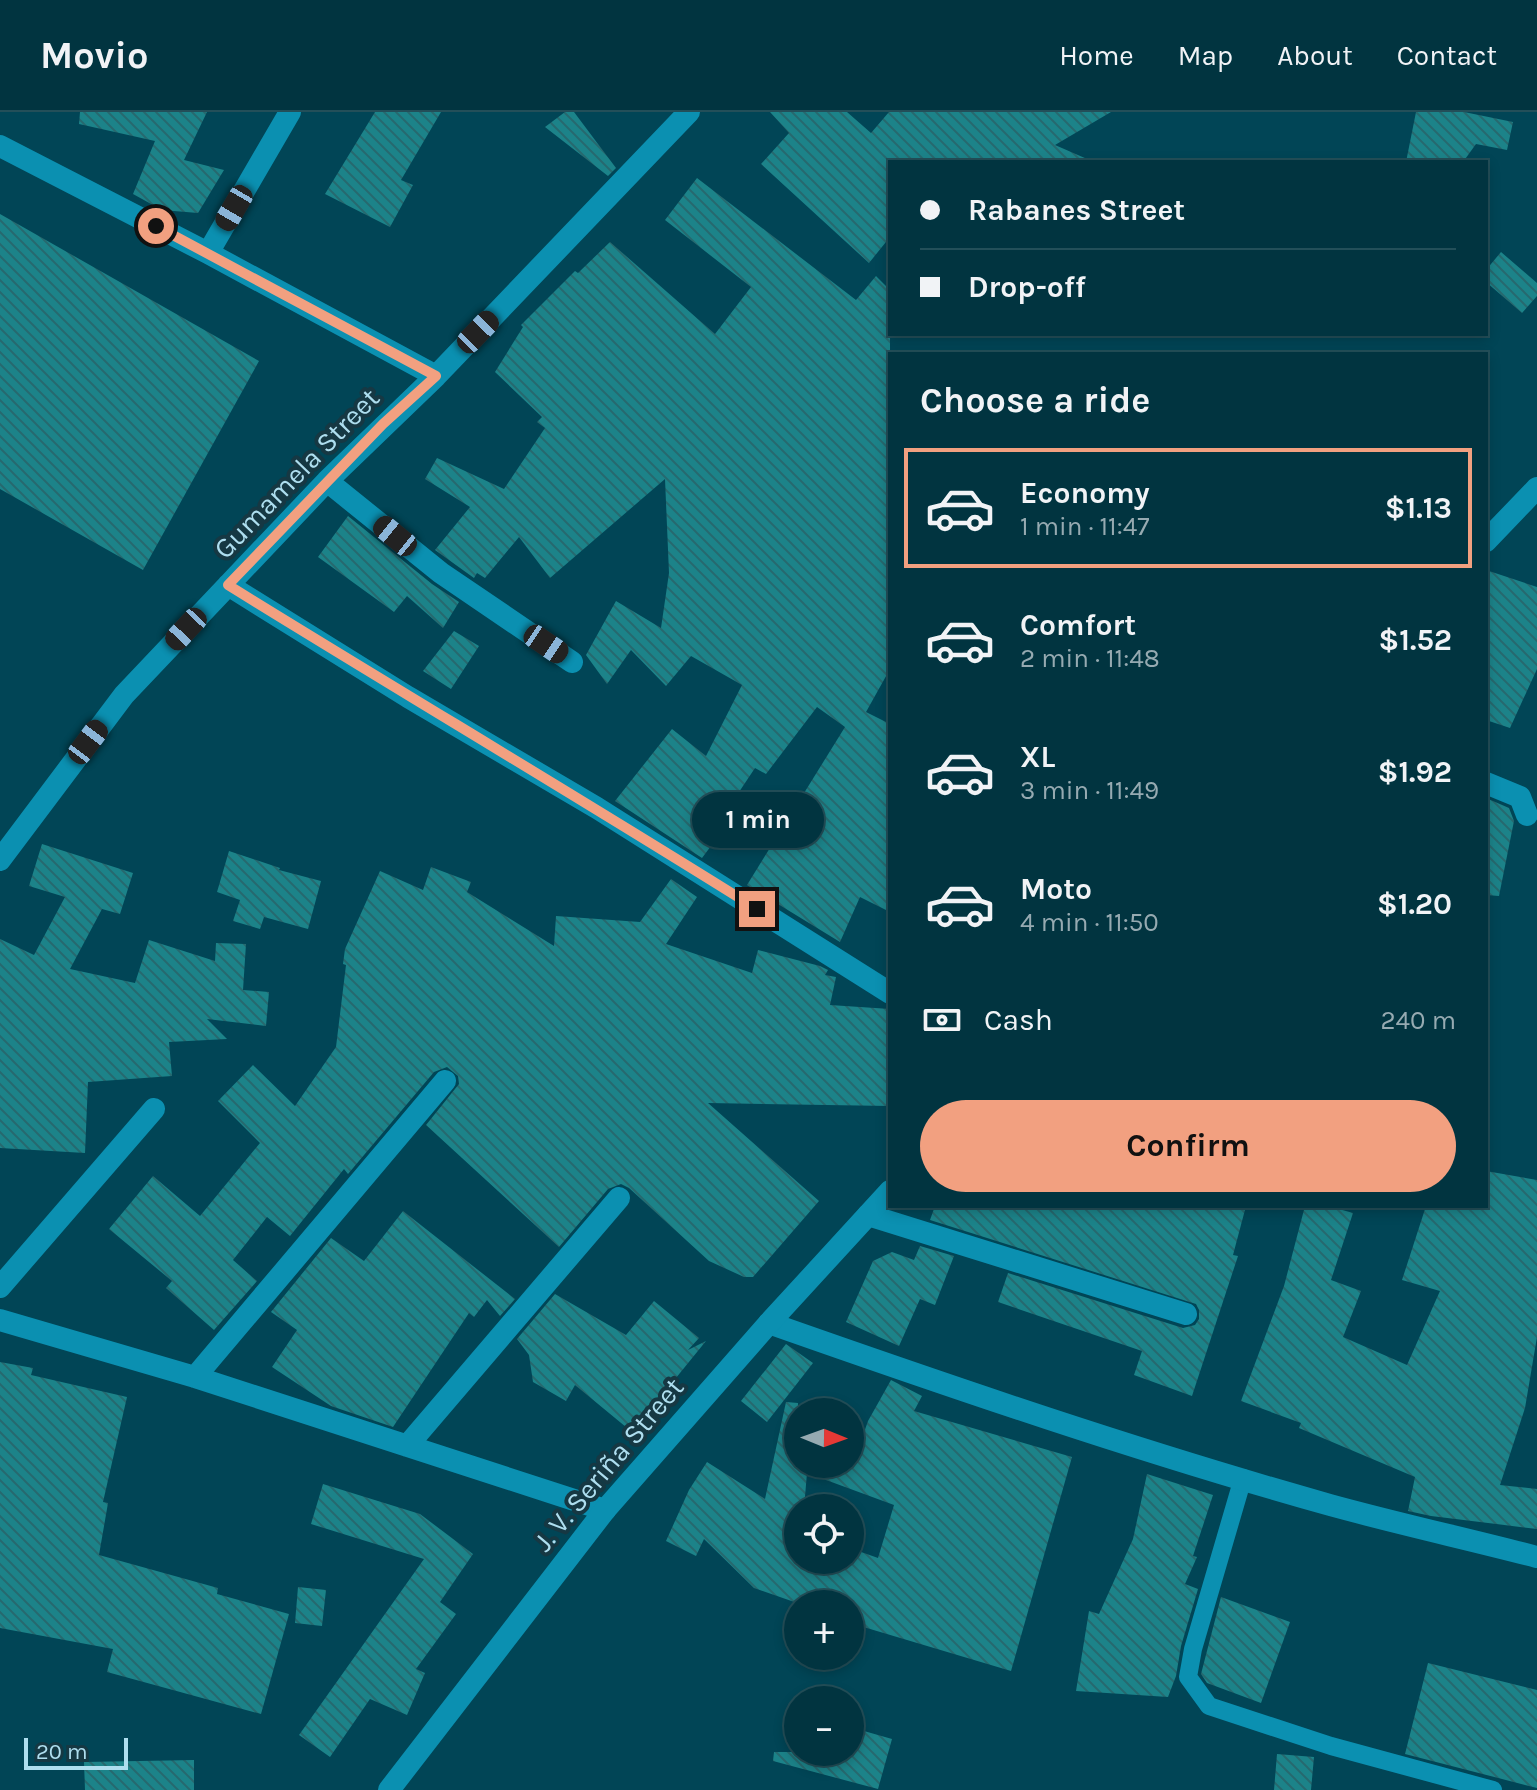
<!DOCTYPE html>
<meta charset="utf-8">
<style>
:root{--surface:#013440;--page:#0b3c47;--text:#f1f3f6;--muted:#96aab1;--line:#234f59;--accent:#f2a080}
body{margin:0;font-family:Karla,sans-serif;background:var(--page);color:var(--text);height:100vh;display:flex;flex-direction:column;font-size:30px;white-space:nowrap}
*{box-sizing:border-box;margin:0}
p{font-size:26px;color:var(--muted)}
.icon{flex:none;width:44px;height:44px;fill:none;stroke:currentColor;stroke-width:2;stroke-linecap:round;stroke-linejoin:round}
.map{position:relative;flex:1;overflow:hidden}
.sheet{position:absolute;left:888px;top:240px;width:600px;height:856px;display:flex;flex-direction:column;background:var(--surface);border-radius:0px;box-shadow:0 4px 12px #0003,0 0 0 2px var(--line)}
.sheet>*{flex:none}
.banner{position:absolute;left:888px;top:48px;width:600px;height:176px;border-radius:0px;box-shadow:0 4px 12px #0003,0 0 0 2px var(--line);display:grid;align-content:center;height:176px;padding:0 32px;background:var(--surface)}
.needle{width:52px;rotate:91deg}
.buttons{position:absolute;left:784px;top:1286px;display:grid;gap:16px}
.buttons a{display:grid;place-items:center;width:80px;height:80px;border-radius:50%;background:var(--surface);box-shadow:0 4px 12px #0003,0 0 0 2px var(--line);font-size:40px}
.scale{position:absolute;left:24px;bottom:20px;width:104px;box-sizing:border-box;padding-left:8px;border:4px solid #aedeef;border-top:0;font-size:22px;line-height:28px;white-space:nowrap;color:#aedeef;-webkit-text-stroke:6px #163843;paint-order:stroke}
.end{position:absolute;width:36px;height:36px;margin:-18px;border:10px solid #f2a080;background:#111;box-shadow:0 0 0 4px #111}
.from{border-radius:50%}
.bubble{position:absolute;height:56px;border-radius:28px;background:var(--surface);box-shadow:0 4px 12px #0003,0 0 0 2px var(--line);font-size:26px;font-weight:700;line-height:56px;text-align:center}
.car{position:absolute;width:24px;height:48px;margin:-24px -12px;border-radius:10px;box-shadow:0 0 6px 2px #0007;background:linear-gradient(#222 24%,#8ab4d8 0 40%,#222 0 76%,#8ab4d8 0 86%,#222 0)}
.banner b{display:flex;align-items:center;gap:28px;height:76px;font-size:30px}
.banner b+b{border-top:2px solid var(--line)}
.banner i{width:20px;height:20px;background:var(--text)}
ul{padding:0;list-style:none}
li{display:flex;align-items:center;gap:24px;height:120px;margin:0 16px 12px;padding:0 16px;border:4px solid transparent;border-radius:0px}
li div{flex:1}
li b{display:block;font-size:30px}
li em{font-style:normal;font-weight:700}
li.current{border-color:var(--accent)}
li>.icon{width:72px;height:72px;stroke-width:1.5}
h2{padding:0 32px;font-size:36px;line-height:96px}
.pay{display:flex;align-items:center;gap:20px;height:88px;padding:0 32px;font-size:30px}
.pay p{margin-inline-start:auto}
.primary-button{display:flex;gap:16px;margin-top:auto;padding:16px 32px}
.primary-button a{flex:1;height:92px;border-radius:48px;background:var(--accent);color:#111;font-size:32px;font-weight:700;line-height:92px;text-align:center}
header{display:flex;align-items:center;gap:48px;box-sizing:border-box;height:112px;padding:0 40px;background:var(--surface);border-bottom:2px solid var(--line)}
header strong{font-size:38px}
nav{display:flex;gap:44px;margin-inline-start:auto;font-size:28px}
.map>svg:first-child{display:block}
.building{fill:url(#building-back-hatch);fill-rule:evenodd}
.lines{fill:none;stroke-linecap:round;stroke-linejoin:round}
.service{stroke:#0b90b1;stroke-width:18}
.minor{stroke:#0b90b1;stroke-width:22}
.secondary{stroke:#0b90b1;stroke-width:22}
.route{stroke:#f2a080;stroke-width:10}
.labels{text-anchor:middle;stroke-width:8;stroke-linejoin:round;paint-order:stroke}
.street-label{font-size:28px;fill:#aedeef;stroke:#163843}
</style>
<header>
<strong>Movio</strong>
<nav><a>Home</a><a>Map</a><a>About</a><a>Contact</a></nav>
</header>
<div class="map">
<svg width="1537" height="1678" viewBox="0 0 1537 1678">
<defs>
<pattern id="building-back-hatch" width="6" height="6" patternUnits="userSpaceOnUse" patternTransform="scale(2)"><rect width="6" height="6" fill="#1c8389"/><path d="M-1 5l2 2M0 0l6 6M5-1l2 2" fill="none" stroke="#26696f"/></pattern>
</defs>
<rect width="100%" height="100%" fill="#014556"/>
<path class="building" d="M 80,0 L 207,0 L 184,48 L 224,58 L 198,101 L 162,98 L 133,82 L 155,29 L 79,12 Z
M 375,0 L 441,0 L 401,68 L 413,73 L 390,115 L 325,82 Z
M 565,0 L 574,0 L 616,56 L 608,64 L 545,15 Z
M 770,0 L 847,0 L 871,21 L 889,0 L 1111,0 L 1055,33 L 1094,50 L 890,50 L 890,125 L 869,151 L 761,52 L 789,21 Z
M 1416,0 L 1464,0 L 1513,10 L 1507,38 L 1476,32 L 1463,50 L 1406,50 Z
M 697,66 L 856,188 L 876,164 L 890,178 L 890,557 L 866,600 L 890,612 L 890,800 L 860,785 L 840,830 L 747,773 L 845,615 L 817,595 L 766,662 L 755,656 L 725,701 L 732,706 L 702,746 L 615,689 L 672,617 L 706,644 L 742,573 L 691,544 L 666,574 L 631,538 L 607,572 L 586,543 L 616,489 L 661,516 L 669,461 L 665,367 L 550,466 L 519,425 L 485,466 L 477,461 L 474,466 L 435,438 L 470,395 L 425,367 L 437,346 L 504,377 L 545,316 L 537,310 L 542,305 L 495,260 L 523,215 L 521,213 L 575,159 L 578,161 L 610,130 L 715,222 L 751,175 L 665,108 Z
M 0,102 L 259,249 L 143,458 L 0,377 Z
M 1501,140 L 1537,171 L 1537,184 L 1522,201 L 1486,170 L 1486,158 Z
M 348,404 L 432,472 L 459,490 L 443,516 L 407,484 L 394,500 L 318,445 Z
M 1486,458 L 1537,475 L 1537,557 L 1510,616 L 1486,608 Z
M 454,519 L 479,534 L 451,577 L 423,559 Z
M 1486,686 L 1509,696 L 1514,709 L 1499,784 L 1486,783 Z
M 42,732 L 133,761 L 120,802 L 102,797 L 70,857 L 135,871 L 149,828 L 215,849 L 216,831 L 246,832 L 243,878 L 269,880 L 266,914 L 207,907 L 227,927 L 169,930 L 172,964 L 88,970 L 85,1041 L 0,1036 L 0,827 L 34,843 L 65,785 L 29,774 Z
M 229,739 L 280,756 L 279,758 L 321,769 L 308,817 L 264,805 L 260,817 L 233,809 L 240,788 L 217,780 Z
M 431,755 L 471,770 L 467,780 L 554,834 L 556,804 L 640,810 L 671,767 L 697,785 L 666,832 L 752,861 L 758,838 L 820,854 L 828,858 L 825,863 L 836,865 L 830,893 L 890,897 L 890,994 L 708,991 L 819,1089 L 753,1165 L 744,1165 L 709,1149 L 629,1076 L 621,1072 L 608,1077 L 559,1135 L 426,1013 L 459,972 L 458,964 L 447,955 L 434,960 L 348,1062 L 344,1057 L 290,1124 L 267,1105 L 233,1148 L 257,1169 L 214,1218 L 166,1176 L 172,1169 L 109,1117 L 153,1064 L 200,1104 L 260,1031 L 218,989 L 253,953 L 295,994 L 336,935 L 346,853 L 343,852 L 345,837 L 380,759 L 423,778 Z
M 1486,1059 L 1537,1068 L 1537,1225 L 1525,1296 L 1500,1373 L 1537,1377 L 1537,1417 L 1431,1404 L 1408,1399 L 1415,1365 L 1299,1316 L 1301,1311 L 1241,1289 L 1284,1174 L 1305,1094 L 1328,1094 L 1353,1101 L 1331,1168 L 1361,1179 L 1343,1225 L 1407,1253 L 1440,1179 L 1402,1168 L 1426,1094 L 1486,1094 Z
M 935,1094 L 1246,1094 L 1233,1143 L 1238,1144 L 1192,1284 L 1134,1263 L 1142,1239 L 998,1190 L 1008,1161 L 1183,1216 L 1195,1213 L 1199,1207 L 1199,1198 L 1196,1192 L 930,1108 Z
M 403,1099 L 515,1187 L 500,1204 L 487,1188 L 474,1205 L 469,1201 L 393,1315 L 331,1294 L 272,1255 L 297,1218 L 271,1200 L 331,1126 L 364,1149 Z
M 920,1134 L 954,1144 L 935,1193 L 920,1187 L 899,1234 L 846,1210 L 873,1149 L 892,1140 L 914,1148 Z
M 555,1182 L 626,1223 L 654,1189 L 699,1226 L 688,1238 L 706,1229 L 632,1320 L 575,1273 L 566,1289 L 533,1270 L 529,1243 L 517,1227 Z
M 786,1232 L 813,1251 L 767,1310 L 741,1289 Z
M 0,1250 L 33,1256 L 31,1263 L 127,1285 L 103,1390 L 108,1391 L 99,1443 L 218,1476 L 217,1482 L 289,1502 L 261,1602 L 107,1560 L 113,1537 L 0,1516 Z
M 891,1268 L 922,1284 L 914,1299 L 1072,1345 L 1011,1559 L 850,1511 L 850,1492 L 800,1492 L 754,1476 L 704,1427 L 696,1444 L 666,1429 L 689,1378 L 707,1350 L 765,1387 L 786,1290 L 798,1291 L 798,1352 L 853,1352 L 868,1309 ZM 807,1361 L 894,1393 L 878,1446 L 850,1436 L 850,1448 L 798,1448 L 798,1396 L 804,1396 Z
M 1147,1362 L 1213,1383 L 1193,1444 L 1197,1445 L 1185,1472 L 1198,1477 L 1181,1534 L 1176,1564 L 1168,1585 L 1076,1579 L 1089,1499 L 1099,1502 L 1133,1427 Z
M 323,1372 L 420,1402 L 473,1442 L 440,1490 L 456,1502 L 416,1557 L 425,1561 L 407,1603 L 370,1587 L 330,1645 L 299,1623 L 424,1447 L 311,1412 Z
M 298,1475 L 326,1478 L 322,1514 L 295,1511 Z
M 1221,1485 L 1290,1510 L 1261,1591 L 1207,1571 L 1201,1562 Z
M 1428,1551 L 1537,1578 L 1537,1676 L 1405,1642 Z
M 850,1615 L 892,1627 L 878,1677 L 773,1649 L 774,1640 L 850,1640 Z
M 1277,1642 L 1314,1645 L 1311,1678 L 1274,1678 Z
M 194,1648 L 194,1678 L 85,1678 L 84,1650 Z"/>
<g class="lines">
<path class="service" d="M 1243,1366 L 1193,1537 L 1188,1565 L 1209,1594 L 1331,1634 L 1493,1678"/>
<path class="minor" d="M 0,34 L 208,141 L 436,264
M 208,141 L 290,0
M 327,369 L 441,461 L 572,550
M 228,473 L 408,585 L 597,696 L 890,881
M 1486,671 L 1520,685 L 1527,703
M 0,748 L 124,583 L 327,369 L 436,264 L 689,0
M 868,1103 L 1186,1202
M 0,1175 L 154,997
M 0,1208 L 195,1265 L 605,1398
M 769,1211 C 954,1276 1141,1340 1330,1393 C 1399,1412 1468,1427 1537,1445
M 195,1265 L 445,969
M 407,1334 L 619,1086"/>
<path class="secondary" d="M 1486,429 L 1537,376
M 389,1678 L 605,1398 L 769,1211 L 890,1079"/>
</g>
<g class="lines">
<path class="route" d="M 156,114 L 436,264 L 383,312 L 228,473 C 404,582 582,687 757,797"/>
</g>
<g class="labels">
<g class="street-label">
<text transform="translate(296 361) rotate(-46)" y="10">Gumamela Street</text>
<text transform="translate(608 1352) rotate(-50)" y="10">J. V. Seriña Street</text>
</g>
</g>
</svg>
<div class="buttons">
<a><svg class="needle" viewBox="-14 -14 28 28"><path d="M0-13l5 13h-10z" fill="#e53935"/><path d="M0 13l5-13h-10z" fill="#96aab1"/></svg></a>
<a><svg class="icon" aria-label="locate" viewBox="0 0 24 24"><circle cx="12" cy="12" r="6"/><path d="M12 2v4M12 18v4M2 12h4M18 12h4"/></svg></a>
<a>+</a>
<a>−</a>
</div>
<div class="scale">20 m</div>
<i class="end from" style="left:156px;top:114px"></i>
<i class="end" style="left:757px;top:797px"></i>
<div class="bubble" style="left:692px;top:680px;width:132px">1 min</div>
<i class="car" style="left:234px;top:96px;rotate:210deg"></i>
<i class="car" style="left:478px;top:220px;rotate:44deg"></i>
<i class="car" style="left:395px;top:424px;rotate:309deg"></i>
<i class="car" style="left:186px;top:517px;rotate:223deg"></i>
<i class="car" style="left:546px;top:532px;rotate:124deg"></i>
<i class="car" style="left:88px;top:630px;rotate:37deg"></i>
<div class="banner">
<b><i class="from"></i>Rabanes Street</b>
<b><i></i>Drop-off</b>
</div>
<section class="sheet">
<h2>Choose a ride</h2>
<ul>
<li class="current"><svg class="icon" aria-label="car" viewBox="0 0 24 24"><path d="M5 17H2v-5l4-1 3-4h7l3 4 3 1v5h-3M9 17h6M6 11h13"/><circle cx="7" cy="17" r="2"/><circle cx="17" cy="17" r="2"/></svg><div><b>Economy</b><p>1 min · 11:47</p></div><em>$1.13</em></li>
<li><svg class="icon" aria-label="car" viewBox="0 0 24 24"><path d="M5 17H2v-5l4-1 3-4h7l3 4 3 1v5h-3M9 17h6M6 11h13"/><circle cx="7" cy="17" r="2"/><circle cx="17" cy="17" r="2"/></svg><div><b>Comfort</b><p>2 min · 11:48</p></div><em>$1.52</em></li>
<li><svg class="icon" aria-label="car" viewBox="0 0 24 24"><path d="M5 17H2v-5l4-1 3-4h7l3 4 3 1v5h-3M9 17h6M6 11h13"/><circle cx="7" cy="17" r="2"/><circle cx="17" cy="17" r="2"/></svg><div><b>XL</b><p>3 min · 11:49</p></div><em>$1.92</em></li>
<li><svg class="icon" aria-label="car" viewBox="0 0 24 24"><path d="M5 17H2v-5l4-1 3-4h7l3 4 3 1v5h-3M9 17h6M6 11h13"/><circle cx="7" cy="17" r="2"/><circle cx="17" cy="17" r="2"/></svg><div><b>Moto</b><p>4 min · 11:50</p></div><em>$1.20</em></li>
</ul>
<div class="pay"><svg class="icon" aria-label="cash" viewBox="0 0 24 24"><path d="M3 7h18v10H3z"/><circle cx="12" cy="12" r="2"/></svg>Cash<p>240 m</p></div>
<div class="primary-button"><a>Confirm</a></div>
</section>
</div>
